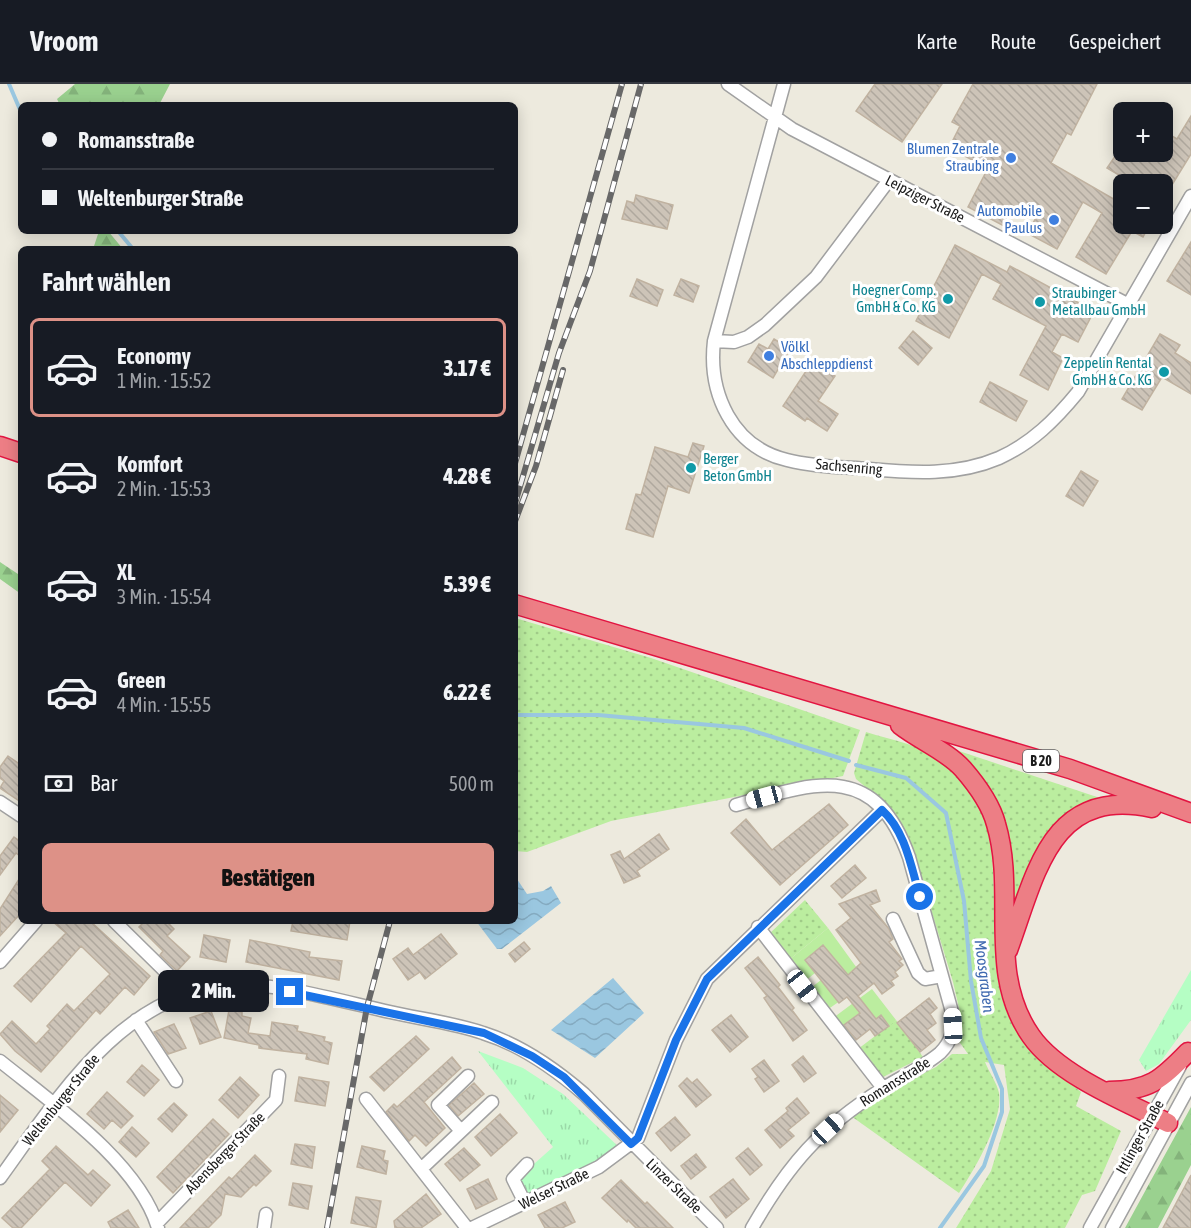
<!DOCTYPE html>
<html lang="de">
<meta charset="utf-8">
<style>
:root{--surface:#171b24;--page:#242831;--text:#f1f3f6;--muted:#9ea1a6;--line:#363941;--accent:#dd9187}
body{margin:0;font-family:"Asap Condensed",sans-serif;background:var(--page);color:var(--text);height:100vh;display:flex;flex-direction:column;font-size:22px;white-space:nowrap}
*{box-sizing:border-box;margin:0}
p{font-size:20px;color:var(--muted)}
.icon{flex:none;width:33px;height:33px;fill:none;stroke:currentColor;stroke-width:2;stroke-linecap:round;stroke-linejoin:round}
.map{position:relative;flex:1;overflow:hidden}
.sheet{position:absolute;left:18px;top:162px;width:500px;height:678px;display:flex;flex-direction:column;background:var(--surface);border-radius:9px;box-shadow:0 3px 15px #0003}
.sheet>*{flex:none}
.top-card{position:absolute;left:18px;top:18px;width:500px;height:132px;border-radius:9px;box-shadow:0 3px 15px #0003;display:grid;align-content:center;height:132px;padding:0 24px;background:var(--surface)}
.buttons{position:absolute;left:1113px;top:18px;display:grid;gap:12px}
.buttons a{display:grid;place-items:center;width:60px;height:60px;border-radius:9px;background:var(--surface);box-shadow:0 3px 15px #0003;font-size:30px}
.end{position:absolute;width:27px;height:27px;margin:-14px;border:8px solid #1a73e8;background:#fff;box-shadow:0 0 0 3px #fff}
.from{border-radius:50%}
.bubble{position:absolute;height:42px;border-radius:9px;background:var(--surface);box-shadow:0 3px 15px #0003;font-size:20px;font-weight:800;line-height:42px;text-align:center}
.car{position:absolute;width:18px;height:36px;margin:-18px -9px;border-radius:8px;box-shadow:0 0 4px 2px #0007;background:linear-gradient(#fff 24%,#345 0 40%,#fff 0 76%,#345 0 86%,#fff 0)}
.top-card b{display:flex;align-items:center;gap:21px;height:57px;font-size:22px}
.top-card b+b{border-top:2px solid var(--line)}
.top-card i{width:15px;height:15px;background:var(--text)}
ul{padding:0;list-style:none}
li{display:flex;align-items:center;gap:18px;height:99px;margin:0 12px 9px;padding:0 12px;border:3px solid transparent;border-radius:9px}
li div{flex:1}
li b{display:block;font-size:22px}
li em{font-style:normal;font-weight:800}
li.current{border-color:var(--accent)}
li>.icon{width:54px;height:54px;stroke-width:1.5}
h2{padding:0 24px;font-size:27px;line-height:72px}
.pay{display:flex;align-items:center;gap:15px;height:66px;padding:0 24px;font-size:22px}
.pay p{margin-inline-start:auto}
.button{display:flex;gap:12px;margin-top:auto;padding:12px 24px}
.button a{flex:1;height:69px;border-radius:9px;background:var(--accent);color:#111;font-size:24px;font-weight:800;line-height:69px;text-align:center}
header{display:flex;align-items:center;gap:36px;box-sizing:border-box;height:84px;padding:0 30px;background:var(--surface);border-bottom:2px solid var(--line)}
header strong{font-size:28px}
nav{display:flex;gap:33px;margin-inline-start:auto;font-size:21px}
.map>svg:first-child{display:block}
.grass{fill:url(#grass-dots)}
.forest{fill:url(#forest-firs)}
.park{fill:url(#park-tufts)}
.garden{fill:#bbed9f}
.water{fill:url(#water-waves)}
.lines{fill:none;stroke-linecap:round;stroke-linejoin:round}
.stream{stroke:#9ac7e0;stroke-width:4}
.building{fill:url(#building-back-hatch);stroke:#c0b2a0;stroke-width:1.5}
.minor-casing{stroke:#a1a1a1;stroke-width:15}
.highway-casing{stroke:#e21541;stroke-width:21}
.minor{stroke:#fff;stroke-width:12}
.highway{stroke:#ed7e85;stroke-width:18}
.rail-casing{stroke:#686868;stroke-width:6}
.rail{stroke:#fff;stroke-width:4;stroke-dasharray:11;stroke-linecap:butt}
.route{stroke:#1a73e8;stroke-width:8}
.shop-dot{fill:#3f7fe0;stroke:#fff;stroke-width:2}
.culture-dot{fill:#0f9aa8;stroke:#fff;stroke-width:2}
.labels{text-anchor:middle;stroke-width:6;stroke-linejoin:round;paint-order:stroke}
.shield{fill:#fff;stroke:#5f5f5f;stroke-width:1.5}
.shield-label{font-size:14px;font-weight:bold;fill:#1a1a1a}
.shop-label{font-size:15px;fill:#366cbe;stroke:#fff;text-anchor:end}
.street-label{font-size:15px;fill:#1a1a1a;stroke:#fff}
.culture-label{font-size:15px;fill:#0d838f;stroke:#fff;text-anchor:end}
.water-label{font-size:16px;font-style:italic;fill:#406ab0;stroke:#fff}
</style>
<header>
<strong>Vroom</strong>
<nav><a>Karte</a><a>Route</a><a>Gespeichert</a></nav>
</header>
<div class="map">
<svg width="1191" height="1144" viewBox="0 0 1191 1144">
<defs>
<pattern id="grass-dots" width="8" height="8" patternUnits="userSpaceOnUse" patternTransform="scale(1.5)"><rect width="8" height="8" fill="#bbed9f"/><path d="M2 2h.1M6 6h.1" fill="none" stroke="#a0cb88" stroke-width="1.8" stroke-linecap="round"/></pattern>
<pattern id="forest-firs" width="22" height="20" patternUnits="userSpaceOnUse" patternTransform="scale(1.5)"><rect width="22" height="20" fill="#9ad18f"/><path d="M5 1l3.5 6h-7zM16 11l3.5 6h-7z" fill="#84b37b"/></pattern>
<pattern id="park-tufts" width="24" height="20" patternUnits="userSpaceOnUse" patternTransform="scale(1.5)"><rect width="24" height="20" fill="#b5fec4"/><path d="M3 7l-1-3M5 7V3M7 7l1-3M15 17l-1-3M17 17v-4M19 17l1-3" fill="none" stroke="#9bd9a8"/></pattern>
<pattern id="water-waves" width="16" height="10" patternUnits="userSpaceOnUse" patternTransform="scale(1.5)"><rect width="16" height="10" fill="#9ac7e0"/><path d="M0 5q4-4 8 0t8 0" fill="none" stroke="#84aac0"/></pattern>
<pattern id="building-back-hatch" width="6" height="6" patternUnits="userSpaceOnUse" patternTransform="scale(1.5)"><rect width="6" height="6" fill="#cdc4b8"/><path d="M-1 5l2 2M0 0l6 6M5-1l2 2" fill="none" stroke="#afa89e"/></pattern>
</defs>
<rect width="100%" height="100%" fill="#edeade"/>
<path class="grass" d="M 515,534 L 651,574 L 860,646 L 843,692 L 611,737 L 527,768 L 515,767 Z
M 866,648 C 892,656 921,661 943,676 C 1025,733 974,856 1009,933 C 1025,966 1054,986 1081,1008 L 1076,1022 L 1121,1047 L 1095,1107 L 1082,1111 L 1065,1144 L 956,1144 L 991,1087 L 1010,1025 L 1004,981 L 985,978 C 989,988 997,999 999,1009 C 1003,1038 974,1086 959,1109 L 851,1032 L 886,1008 L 936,983 L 952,970 L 968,970 L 958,956 L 962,937 L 953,898 L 909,753 L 896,733 L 882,717 L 856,695 L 854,689 Z
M 944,662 L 1103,715 C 1039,731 1032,773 1015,829 C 1012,803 1014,775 1009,750 C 1001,712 974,684 944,662 Z
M 805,816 L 828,844 L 789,876 L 769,850 Z
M 896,936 L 923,973 L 883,993 L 858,965 Z"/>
<path class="forest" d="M 75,0 L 170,0 L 159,21 L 60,21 L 57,15 Z
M 99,147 L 108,147 L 123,165 L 93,165 Z
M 0,478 L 21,492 L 21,510 L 0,495 Z
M 1191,1023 L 1191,1081 L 1158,1144 L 1125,1144 Z"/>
<path class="park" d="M 1191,886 L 1191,936 L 1159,980 L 1146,987 L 1139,976 Z
M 478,967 L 523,984 L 563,1010 L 621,1065 L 525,1115 L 516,1096 L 553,1063 Z"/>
<path class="garden" d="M 828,844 L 867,898 L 827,926 L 811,904 L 838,882 L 823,861 L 805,876 L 815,889 L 805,897 L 789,876 Z
M 872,905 L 896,936 L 889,942 L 881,931 L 876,935 L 866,924 L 844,941 L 854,954 L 851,956 L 833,934 Z"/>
<path class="water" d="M 515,792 L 527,810 L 543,807 L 551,802 L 561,819 L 502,865 L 497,865 L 476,837 L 514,837 Z
M 613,894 L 644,929 L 595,974 L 551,946 Z"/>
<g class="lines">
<path class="stream" d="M 9,0 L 21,28
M 118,147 L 133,165
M 514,631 L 598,631 L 744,644 L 849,677
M 856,681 L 906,694 L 946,729 L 964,817 L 971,897 L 981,954 L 1002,1005 L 1002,1028 L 984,1082 L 940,1144"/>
</g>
<path class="building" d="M 875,0 L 942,0 L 902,58 L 856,27 Z
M 973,0 L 1097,0 L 1071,51 L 1067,49 L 1051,79 L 1124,121 L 1124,140 L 1150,140 L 1143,153 L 1132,147 L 1106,190 L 1076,173 L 1102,129 L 1083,118 L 1057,165 L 1027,149 L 1036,134 L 1014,122 L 1004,142 L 968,123 L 988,84 L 949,64 L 960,42 L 952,38 Z
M 1191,32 L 1191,70 L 1162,117 L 1162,100 L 1134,100 L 1107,84 L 1118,68 L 1162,68 L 1162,46 L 1177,55 Z
M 636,111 L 673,121 L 667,145 L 622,135 L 627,117 L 634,119 Z
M 1191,158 L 1191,211 L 1167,197 Z
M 955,161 L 1007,188 L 1010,182 L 1094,227 L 1078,258 L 1062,250 L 1052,268 L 1063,274 L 1048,306 L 1020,291 L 1046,242 L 993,215 L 1001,200 L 982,190 L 949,254 L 916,237 Z
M 637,195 L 663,206 L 657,222 L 630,212 Z
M 681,195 L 699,202 L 693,218 L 674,211 Z
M 913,247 L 932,264 L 918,281 L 899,264 Z
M 1160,250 L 1180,261 L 1175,269 L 1191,279 L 1191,310 L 1162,293 L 1142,326 L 1122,315 Z
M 774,255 L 790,265 L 773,294 L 748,278 L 759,260 L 768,265 Z
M 812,278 L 835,292 L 818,317 L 838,330 L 827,347 L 807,334 L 805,337 L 783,322 Z
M 990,298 L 1027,317 L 1016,337 L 980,318 Z
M 693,359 L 704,362 L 689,409 L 668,402 L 653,453 L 626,445 L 636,410 L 641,411 L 655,363 L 688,373 Z
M 1081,387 L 1098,397 L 1083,422 L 1066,412 Z
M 8,672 L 21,681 L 21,718 L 0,704 L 4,697 L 0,694 L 0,683 Z
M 829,720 L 848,741 L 780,801 L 731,749 L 746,735 L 772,766 Z
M 659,750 L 669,765 L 637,787 L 640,792 L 624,799 L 611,771 L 620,767 L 624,775 Z
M 14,753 L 21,758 L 21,773 L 16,769 L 0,791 L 0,772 Z
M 855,781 L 866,794 L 842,814 L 831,802 Z
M 21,792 L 21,829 L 0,852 L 0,825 Z
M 876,806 L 880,817 L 870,821 L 889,845 L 893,855 L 889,858 L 902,875 L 899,877 L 903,881 L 895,888 L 898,892 L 891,897 L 894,901 L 882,910 L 874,899 L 858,912 L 876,935 L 881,931 L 889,942 L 875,952 L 870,945 L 856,956 L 844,941 L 860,929 L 847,913 L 839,919 L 805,876 L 823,861 L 848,891 L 861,879 L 836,846 L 851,834 L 839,820 Z
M 52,837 L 90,837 L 150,892 L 134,911 L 125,903 L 100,930 L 96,926 L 41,988 L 15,967 L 0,950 L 12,937 L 36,960 L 50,945 L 47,942 L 67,920 L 74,927 L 110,890 L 81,862 L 31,918 L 14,902 L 66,849 Z
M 145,837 L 166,837 L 174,845 L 167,852 L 190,873 L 177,887 L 160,871 L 163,867 L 139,843 Z
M 293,837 L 350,837 L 347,856 L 291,847 Z
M 441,850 L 457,870 L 425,895 L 420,888 L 408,896 L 393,875 L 408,864 L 413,871 Z
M 204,851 L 230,856 L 226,878 L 200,873 Z
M 250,856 L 310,868 L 309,873 L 342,877 L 339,896 L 246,878 Z
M 524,858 L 530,865 L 515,878 L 509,870 Z
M 758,873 L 780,901 L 778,903 L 794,924 L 792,926 L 807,946 L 793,957 L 764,914 L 767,912 L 745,884 Z
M 929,914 L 937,924 L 930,930 L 936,939 L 927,946 L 935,956 L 920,968 L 897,939 Z
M 229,926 L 242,928 L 242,932 L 251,934 L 248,949 L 270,952 L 272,938 L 298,942 L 297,947 L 325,953 L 324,957 L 332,959 L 328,980 L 306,975 L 307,970 L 259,964 L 259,961 L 224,954 Z
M 211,927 L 221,953 L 200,960 L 190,934 Z
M 731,931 L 748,953 L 730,968 L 712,946 Z
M 174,940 L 186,964 L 168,970 L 154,948 Z
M 416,952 L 429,965 L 384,1007 L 370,993 Z
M 803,972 L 816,989 L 804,998 L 792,981 Z
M 452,973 L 461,984 L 424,1018 L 445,1044 L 426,1062 L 415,1051 L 409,1057 L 386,1028 L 394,1020 L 397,1023 Z
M 764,976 L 779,997 L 764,1008 L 755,995 L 758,993 L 752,985 Z
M 142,981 L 159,996 L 144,1012 L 127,998 Z
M 240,993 L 259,1011 L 238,1034 L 219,1016 Z
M 299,993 L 329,998 L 325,1022 L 295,1017 Z
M 687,994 L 692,999 L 697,995 L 711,1011 L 696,1023 L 679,1002 Z
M 474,999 L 484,1010 L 458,1032 L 449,1021 Z
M 107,1008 L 133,1032 L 121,1044 L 112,1036 L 104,1045 L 87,1030 Z
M 0,1011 L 18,1026 L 0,1048 Z
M 797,1014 L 809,1029 L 788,1046 L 794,1052 L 780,1064 L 765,1046 L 788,1027 L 786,1024 Z
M 174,1019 L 187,1031 L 172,1048 L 158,1035 Z
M 500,1030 L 517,1049 L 491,1072 L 475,1053 Z
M 675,1033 L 690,1051 L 671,1067 L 656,1049 Z
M 213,1035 L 229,1050 L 173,1109 L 157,1093 Z
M 132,1043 L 149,1059 L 136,1073 L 119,1058 Z
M 295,1060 L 315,1063 L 312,1084 L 291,1080 Z
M 56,1062 L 88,1091 L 93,1086 L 110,1101 L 91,1122 L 65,1098 L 21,1144 L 13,1144 L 2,1134 L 50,1085 L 42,1077 Z
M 362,1062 L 385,1067 L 383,1076 L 388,1077 L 386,1090 L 357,1083 Z
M 464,1064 L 480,1081 L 460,1097 L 445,1080 Z
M 748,1064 L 762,1081 L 750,1091 L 736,1074 Z
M 696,1070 L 706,1083 L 691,1095 L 681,1082 Z
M 255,1071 L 271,1087 L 256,1102 L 254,1100 L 241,1113 L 225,1110 L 221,1131 L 208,1144 L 180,1144 L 229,1093 L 232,1095 Z
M 1191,1091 L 1191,1144 L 1163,1144 Z
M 488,1095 L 497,1115 L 476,1125 L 467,1105 Z
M 733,1095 L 749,1115 L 726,1134 L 710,1113 Z
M 621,1096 L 645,1120 L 647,1118 L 673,1144 L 636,1144 L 628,1136 L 627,1138 L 602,1114 Z
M 293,1099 L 312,1102 L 308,1125 L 289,1121 Z
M 426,1110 L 441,1130 L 421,1144 L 395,1144 L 394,1137 Z
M 356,1113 L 381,1117 L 376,1144 L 351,1139 Z
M 565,1118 L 575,1138 L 562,1144 L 545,1144 L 538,1131 Z
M 128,1126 L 139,1144 L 111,1144 L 108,1138 Z"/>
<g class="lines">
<defs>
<path id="minor" d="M 728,0 L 792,45 L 1127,220
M 784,0 L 714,257 C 708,309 732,363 787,376 C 814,383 842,383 869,385 C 913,389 957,392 999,374 C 1032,359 1055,336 1078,308 L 1191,112
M 714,257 L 734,258 L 748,253 L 765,241 L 816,193 L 889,96
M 0,718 L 21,732
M 736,721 C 816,698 875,677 909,773 L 952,928 C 953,946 953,956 940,969 C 922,984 901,993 882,1005 C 820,1044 788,1081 752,1144
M 893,835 L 918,889 L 925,895 L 942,892
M 114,837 L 176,898 L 185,910
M 758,843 L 883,1004
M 0,878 L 36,837
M 136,936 L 176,997
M 0,977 C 52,1019 139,1079 158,1144
M 366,1015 L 467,1144
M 461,1047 L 438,1021 L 468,992
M 421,1085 L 492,1018
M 0,1094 C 58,1014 123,907 233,901 C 280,899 344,918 390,928 C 421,935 454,939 483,949 C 521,961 554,984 584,1010 L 717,1144
M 525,1119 L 513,1095 L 527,1080
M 157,1139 L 276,1016 L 279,992
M 264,1144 L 266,1130
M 472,1144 L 599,1083 L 638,1054 L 676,956 L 707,895 L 882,726
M 1090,1144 L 1180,982
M 1112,1144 L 1191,999"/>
<path id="highway" d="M 0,362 L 21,369
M 514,520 L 1070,685 L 1191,729
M 900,641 C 919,656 947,667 963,685 C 976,700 991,721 996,740 C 1017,810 986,888 1031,952 C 1058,991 1126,1018 1168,1039
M 1008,866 C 1036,790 1050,702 1152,724
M 1109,1007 C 1149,1007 1161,996 1188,968"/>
</defs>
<use href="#minor" class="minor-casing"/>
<use href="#highway" class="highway-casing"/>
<use href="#minor" class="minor"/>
<use href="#highway" class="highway"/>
<defs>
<path id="rail" d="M 514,383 L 622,0
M 514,423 L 559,269 L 590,187 L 641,0
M 514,440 L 536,382 L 563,286
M 327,1144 L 367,923 L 390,837"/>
</defs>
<use href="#rail" class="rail-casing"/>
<use href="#rail" class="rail"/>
</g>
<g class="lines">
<path class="route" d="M 290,908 L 484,949 L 532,972 L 564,993 L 631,1060 L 638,1054 L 676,956 L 707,895 L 882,726 C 906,748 911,783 920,813"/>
</g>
<g class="shop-dot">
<circle cx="1011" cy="74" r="6"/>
<circle cx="1054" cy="136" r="6"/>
<circle cx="769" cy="272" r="6"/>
</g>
<g class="culture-dot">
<circle cx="948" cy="215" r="6"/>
<circle cx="1040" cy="218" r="6"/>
<circle cx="1164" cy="288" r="6"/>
<circle cx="691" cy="384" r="6"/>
</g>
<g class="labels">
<rect class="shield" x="1023" y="666" width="36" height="22" rx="4.5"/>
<g class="shield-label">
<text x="1041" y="682">B 20</text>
</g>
<g class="shop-label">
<text x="999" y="70">Blumen Zentrale<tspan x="999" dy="17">Straubing</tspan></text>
<text x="1042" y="132">Automobile<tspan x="1042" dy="17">Paulus</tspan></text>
<text x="781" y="268" text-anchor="start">Völkl<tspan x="781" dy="17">Abschleppdienst</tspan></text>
</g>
<g class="street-label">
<text transform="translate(925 115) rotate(27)" y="5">Leipziger Straße</text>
<text transform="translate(849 383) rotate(5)" y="5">Sachsenring</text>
<text transform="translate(895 998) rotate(-32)" y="5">Romansstraße</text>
<text transform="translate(61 1016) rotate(-51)" y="5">Weltenburger Straße</text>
<text transform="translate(1140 1053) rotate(-61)" y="5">Ittlinger Straße</text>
<text transform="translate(225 1069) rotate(-46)" y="5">Abensberger Straße</text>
<text transform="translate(674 1102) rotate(44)" y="5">Linzer Straße</text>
<text transform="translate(554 1105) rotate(-26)" y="5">Welser Straße</text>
</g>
<g class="culture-label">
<text x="936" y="211">Hoegner Comp.<tspan x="936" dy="17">GmbH &amp; Co. KG</tspan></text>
<text x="1052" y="214" text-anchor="start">Straubinger<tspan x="1052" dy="17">Metallbau GmbH</tspan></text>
<text x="1152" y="284">Zeppelin Rental<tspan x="1152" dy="17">GmbH &amp; Co. KG</tspan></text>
<text x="703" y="380" text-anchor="start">Berger<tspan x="703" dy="17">Beton GmbH</tspan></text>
</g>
<g class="water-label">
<text transform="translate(985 892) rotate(83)" y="6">Moosgraben</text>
</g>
</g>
</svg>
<div class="buttons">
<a>+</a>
<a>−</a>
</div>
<i class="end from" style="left:920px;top:813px"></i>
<i class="end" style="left:290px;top:908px"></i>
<div class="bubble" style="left:158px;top:886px;width:111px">2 Min.</div>
<i class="car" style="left:764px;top:713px;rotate:255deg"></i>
<i class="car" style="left:802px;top:902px;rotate:142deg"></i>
<i class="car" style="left:953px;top:942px;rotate:357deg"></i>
<i class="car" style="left:828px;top:1045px;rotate:47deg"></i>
<div class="top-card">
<b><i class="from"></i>Romansstraße</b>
<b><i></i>Weltenburger Straße</b>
</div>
<section class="sheet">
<h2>Fahrt wählen</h2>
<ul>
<li class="current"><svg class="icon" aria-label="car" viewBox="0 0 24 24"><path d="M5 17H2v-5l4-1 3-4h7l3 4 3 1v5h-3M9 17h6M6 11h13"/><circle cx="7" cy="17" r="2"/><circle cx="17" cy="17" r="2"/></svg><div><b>Economy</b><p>1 Min. · 15:52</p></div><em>3.17 €</em></li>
<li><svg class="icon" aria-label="car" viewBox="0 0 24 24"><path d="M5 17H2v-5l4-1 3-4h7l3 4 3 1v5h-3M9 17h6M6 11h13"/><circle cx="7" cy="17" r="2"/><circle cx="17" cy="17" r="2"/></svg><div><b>Komfort</b><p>2 Min. · 15:53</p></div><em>4.28 €</em></li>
<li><svg class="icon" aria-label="car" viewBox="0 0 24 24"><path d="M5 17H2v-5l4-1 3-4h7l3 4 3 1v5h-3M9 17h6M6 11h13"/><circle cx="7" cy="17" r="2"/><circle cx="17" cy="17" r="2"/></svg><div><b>XL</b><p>3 Min. · 15:54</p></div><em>5.39 €</em></li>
<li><svg class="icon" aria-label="car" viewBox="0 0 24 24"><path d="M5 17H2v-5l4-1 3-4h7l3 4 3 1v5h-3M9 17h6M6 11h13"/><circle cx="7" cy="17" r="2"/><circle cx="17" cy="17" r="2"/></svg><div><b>Green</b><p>4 Min. · 15:55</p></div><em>6.22 €</em></li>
</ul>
<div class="pay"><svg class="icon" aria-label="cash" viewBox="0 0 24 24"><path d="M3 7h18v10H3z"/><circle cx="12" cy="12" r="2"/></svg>Bar<p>500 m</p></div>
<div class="button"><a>Bestätigen</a></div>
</section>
</div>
